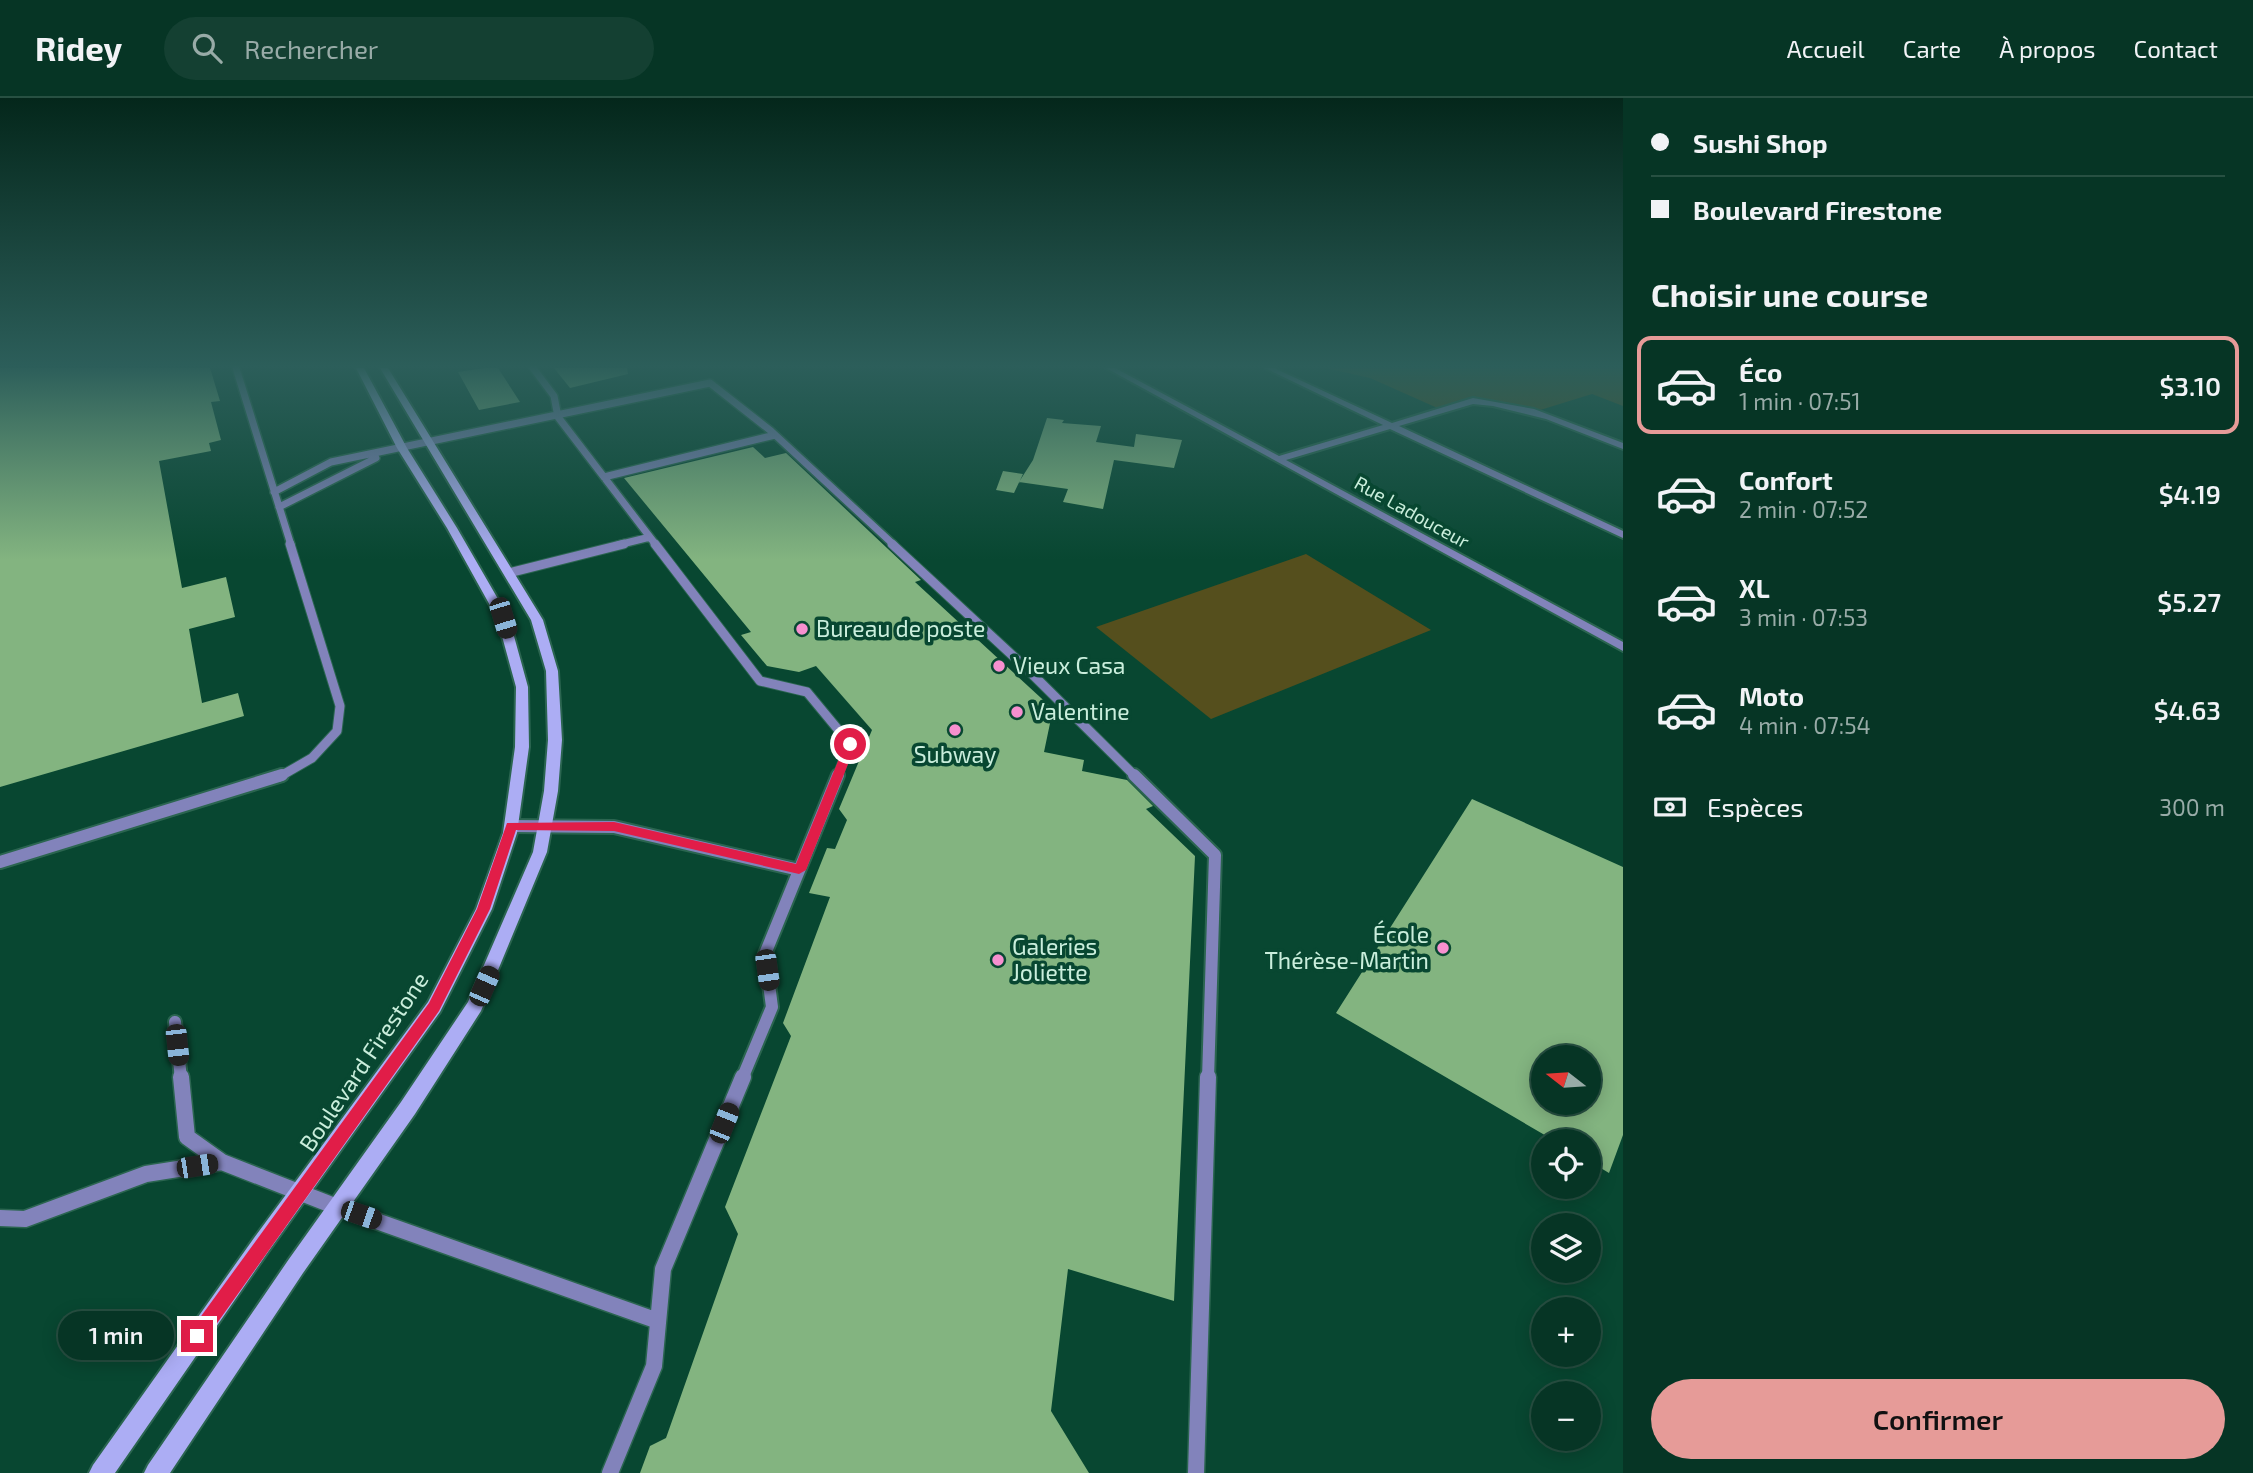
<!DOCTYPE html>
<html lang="fr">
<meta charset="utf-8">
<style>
:root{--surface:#063525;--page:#144032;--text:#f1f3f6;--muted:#98aba7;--line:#275042;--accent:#e69b98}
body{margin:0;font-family:"Exo 2",sans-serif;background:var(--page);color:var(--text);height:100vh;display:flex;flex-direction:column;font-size:26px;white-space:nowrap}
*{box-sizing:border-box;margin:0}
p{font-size:23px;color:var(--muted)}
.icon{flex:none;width:38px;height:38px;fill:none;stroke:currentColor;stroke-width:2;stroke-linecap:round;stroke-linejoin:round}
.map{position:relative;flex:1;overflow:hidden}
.panel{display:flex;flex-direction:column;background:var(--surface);width:630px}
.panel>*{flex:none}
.banner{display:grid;align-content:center;height:154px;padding:0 28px;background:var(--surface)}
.needle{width:46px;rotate:287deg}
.buttons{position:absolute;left:1531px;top:947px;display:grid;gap:14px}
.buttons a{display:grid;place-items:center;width:70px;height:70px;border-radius:50%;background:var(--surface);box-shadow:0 4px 18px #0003,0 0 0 2px var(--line);font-size:35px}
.end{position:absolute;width:32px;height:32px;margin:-16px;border:9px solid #e11d48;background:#fff;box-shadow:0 0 0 4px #fff}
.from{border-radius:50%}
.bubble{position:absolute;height:49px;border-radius:24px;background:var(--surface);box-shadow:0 4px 18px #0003,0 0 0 2px var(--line);font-size:23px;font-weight:600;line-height:49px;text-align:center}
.car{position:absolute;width:21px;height:42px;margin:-21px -10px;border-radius:9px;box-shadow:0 0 5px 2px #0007;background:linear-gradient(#222 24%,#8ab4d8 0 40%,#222 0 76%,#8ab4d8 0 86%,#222 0)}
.banner b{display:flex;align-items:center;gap:24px;height:66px;font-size:26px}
.banner b+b{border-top:2px solid var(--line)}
.banner i{width:18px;height:18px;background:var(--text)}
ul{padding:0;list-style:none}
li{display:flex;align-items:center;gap:21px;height:98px;margin:0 14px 10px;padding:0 14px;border:4px solid transparent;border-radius:14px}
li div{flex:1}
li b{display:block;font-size:26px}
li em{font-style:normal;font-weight:600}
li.selected{border-color:var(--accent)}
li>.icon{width:63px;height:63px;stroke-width:1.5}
h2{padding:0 28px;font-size:32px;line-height:84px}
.pay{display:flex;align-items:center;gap:18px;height:77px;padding:0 28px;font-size:26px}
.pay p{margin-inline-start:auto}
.cta{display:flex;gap:14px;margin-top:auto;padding:14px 28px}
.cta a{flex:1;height:80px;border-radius:42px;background:var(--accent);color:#111;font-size:28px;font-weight:600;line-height:80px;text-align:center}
header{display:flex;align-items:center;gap:42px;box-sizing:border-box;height:98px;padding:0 35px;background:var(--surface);border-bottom:2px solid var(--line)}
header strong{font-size:33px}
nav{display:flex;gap:38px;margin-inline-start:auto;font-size:24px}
.search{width:490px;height:63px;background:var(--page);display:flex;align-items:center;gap:18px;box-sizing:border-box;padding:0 24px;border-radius:38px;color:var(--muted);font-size:26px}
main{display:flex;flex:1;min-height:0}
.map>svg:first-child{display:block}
.green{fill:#554f1d}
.building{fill:#83b480;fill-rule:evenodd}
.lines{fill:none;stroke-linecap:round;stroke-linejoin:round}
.service-far3-casing{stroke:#2b6550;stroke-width:10}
.service-far2-casing{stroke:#2b6550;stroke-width:11}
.service-far1-casing{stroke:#2b6550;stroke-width:16}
.service-casing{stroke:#2b6550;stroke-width:19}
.minor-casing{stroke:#2b6550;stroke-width:4}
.secondary-casing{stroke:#2b6550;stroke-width:4}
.service-far3{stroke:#8283bb;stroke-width:7}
.service-far2{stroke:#8283bb;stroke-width:9}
.service-far1{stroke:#8283bb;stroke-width:12}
.service{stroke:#8283bb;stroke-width:16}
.minor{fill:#8283bb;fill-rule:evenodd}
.secondary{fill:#acadf4;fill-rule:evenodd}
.route{fill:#e11d48}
.poi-dot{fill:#f690cf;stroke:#084731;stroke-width:2.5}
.labels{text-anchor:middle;stroke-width:7;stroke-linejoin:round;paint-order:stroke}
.far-street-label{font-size:19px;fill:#caeedc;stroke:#084731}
.poi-label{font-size:23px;fill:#caeedc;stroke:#084731;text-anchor:start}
.street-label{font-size:23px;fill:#caeedc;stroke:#084731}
</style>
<header>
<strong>Ridey</strong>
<div class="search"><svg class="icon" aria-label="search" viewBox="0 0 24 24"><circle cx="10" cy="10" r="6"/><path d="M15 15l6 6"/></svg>Rechercher</div>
<nav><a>Accueil</a><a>Carte</a><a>À propos</a><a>Contact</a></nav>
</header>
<main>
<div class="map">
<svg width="1623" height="1375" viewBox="0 0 1623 1375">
<rect width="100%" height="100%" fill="#084731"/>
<path class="green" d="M 1326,270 L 1623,270 L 1623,308 L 1592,296 L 1537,313 L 1502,305 L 1473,303 L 1442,312 L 1370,280 Z
M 1306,456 L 1431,532 L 1211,621 L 1096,529 Z"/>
<path class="building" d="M 0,270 L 210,270 L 220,303 L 211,304 L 221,342 L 209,345 L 211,353 L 159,363 L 182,490 L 226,479 L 235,519 L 189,531 L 202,605 L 238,595 L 244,618 L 0,689 Z
M 485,270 L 498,270 L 520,304 L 479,312 L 458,274 Z
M 554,270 L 627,270 L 628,276 L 570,290 Z
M 1047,320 L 1064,322 L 1062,325 L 1101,328 L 1096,344 L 1134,349 L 1136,336 L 1182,342 L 1174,370 L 1114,362 L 1103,411 L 1063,404 L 1068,391 L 1019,384 L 1033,362 Z
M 753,349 L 765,360 L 786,355 L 921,482 L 915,484 L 1053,611 L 1044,654 L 1084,662 L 1082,673 L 1127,682 L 1153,708 L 1146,711 L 1195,758 L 1174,1203 L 1068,1171 L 1051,1313 L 1089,1375 L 640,1375 L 650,1348 L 666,1340 L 738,1136 L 725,1109 L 791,938 L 783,925 L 830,799 L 809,795 L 827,750 L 835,751 L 847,722 L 839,711 L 872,632 L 816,568 L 799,574 L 767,568 L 741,537 L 751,534 L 624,380 Z
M 1003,373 L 1023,376 L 1014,395 L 996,392 Z
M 1472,701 L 1623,769 L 1623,1037 L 1609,1075 L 1589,1063 L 1589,1043 L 1555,1043 L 1336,915 ZM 1544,959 L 1589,959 L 1589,1004 L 1544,1004 Z"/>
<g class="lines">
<defs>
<path id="service-far3" d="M 236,270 L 291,447
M 533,270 L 554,298 L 558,319 L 656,447
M 604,379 L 775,337
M 274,394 L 331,364 L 710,285 L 771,333 L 894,447
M 279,409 L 376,360
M 618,447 L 650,439"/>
<path id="service-far2" d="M 655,446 L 760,583 L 807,594 L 850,646 L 837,679
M 892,446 L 1025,569 L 1136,679
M 509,475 L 624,446
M 279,679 L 312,660 L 337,633 L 340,608 L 290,446"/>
<path id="service-far1" d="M 1134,677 L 1215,757 L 1208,981
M 511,728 L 614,729 L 799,772
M 0,764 L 282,677
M 175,924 L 181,981
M 742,981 L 772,909 L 765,856 L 838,677"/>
<path id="service" d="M 181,979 L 187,1039 L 222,1064
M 0,1120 L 25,1121 L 146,1076 L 222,1064 L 337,1109 L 658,1223
M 610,1375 L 654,1268 L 663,1171 L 743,979
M 1196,1375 L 1208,979"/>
<path id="minor" d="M 1106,270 L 1115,270 L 1279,358 L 1383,327 L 1265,270 L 1274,270 L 1392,325 L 1473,300 L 1534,311 L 1623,345 L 1623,351 L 1546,321 L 1493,308 L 1473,306 L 1399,328 L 1623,433 L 1623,440 L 1390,331 L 1286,362 L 1623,544 L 1623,553 Z"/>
<path id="secondary" d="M 356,270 L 364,270 L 407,350 L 457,430 L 509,520 L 528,589 L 529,649 L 517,735 L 492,811 L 440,914 L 268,1154 L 115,1375 L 89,1375 L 93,1367 L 254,1140 L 428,904 L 476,811 L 503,735 L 515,649 L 516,589 L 497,520 L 447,430 L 397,350 Z
M 380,270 L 388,270 L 543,522 L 558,573 L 562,642 L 558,693 L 547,754 L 481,913 L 415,1016 L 303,1175 L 170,1375 L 144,1375 L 148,1367 L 289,1161 L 401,1004 L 468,904 L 533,754 L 544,693 L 548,642 L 546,573 L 531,522 Z"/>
</defs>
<use href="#service-far3" class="service-far3-casing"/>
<use href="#service-far2" class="service-far2-casing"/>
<use href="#service-far1" class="service-far1-casing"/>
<use href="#service" class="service-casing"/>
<use href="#minor" class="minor-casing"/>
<use href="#secondary" class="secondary-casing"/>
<use href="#service-far3" class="service-far3"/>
<use href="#service-far2" class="service-far2"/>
<use href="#service-far1" class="service-far1"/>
<use href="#service" class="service"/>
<use href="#minor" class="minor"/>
<use href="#secondary" class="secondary"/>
</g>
<linearGradient id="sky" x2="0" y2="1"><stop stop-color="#04271b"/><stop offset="0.58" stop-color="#2c5e5a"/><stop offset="1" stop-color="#2c5e5a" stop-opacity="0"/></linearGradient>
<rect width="1623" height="462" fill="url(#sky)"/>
<path class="route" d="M 850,643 L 856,646 L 806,772 L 799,776 L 614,733 L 516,732 L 490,811 L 439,913 L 203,1245 L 197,1247 L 191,1245 L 188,1238 L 191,1232 L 429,905 L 477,811 L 507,725 L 614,724 L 796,766 L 845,646 Z"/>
<g class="poi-dot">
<circle cx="802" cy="531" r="7"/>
<circle cx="999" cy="568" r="7"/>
<circle cx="1017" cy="614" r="7"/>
<circle cx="955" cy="632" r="7"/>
<circle cx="1443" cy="850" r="7"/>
<circle cx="998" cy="862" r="7"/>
</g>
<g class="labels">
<g class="far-street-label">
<text transform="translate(1412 414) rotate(29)" y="7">Rue Ladouceur</text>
</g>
<g class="poi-label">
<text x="816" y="539">Bureau de poste</text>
<text x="1013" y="576">Vieux Casa</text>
<text x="1031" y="622">Valentine</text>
<text x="955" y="665" text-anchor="middle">Subway</text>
<text x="1429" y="845" text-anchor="end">École<tspan x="1429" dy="26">Thérèse-Martin</tspan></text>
<text x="1012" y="857">Galeries<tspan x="1012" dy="26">Joliette</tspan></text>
</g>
<g class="street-label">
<text transform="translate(364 964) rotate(-56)" y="8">Boulevard Firestone</text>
</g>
</g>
</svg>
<div class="buttons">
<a><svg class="needle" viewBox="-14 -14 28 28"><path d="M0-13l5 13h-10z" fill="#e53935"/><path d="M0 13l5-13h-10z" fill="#98aba7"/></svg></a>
<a><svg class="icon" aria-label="locate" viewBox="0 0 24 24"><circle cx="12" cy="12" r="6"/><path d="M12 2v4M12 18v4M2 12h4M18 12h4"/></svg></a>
<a><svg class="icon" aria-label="layers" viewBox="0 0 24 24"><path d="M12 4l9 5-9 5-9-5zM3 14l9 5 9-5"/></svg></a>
<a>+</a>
<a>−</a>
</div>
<i class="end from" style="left:850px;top:646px"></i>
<i class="end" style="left:197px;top:1238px"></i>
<div class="bubble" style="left:58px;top:1213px;width:116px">1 min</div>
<i class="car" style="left:503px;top:520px;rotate:163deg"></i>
<i class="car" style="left:767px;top:872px;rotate:172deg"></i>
<i class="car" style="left:484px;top:888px;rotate:24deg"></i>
<i class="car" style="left:177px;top:947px;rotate:174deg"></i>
<i class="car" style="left:724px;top:1025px;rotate:22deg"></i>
<i class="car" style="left:197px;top:1068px;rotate:81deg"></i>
<i class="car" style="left:361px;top:1117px;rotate:109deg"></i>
</div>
<section class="panel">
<div class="banner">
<b><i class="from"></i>Sushi Shop</b>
<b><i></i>Boulevard Firestone</b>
</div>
<h2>Choisir une course</h2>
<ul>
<li class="selected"><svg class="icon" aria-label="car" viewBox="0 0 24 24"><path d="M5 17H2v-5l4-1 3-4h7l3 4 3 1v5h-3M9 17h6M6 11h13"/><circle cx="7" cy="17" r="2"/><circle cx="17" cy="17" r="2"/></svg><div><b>Éco</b><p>1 min · 07:51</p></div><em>$3.10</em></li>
<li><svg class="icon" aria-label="car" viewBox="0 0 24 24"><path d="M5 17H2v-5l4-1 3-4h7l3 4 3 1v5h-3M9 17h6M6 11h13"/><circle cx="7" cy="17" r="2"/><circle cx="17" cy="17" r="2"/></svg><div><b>Confort</b><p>2 min · 07:52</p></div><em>$4.19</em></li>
<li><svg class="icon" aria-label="car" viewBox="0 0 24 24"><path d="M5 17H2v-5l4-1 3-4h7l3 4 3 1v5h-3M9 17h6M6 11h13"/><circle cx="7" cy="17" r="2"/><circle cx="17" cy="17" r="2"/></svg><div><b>XL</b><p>3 min · 07:53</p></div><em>$5.27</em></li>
<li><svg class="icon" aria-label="car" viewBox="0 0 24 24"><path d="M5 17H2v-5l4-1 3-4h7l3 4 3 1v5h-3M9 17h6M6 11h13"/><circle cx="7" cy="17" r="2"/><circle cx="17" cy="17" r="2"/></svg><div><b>Moto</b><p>4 min · 07:54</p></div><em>$4.63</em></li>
</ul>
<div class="pay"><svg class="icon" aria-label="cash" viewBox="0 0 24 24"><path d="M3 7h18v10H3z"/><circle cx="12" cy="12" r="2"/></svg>Espèces<p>300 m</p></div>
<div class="cta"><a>Confirmer</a></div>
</section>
</main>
